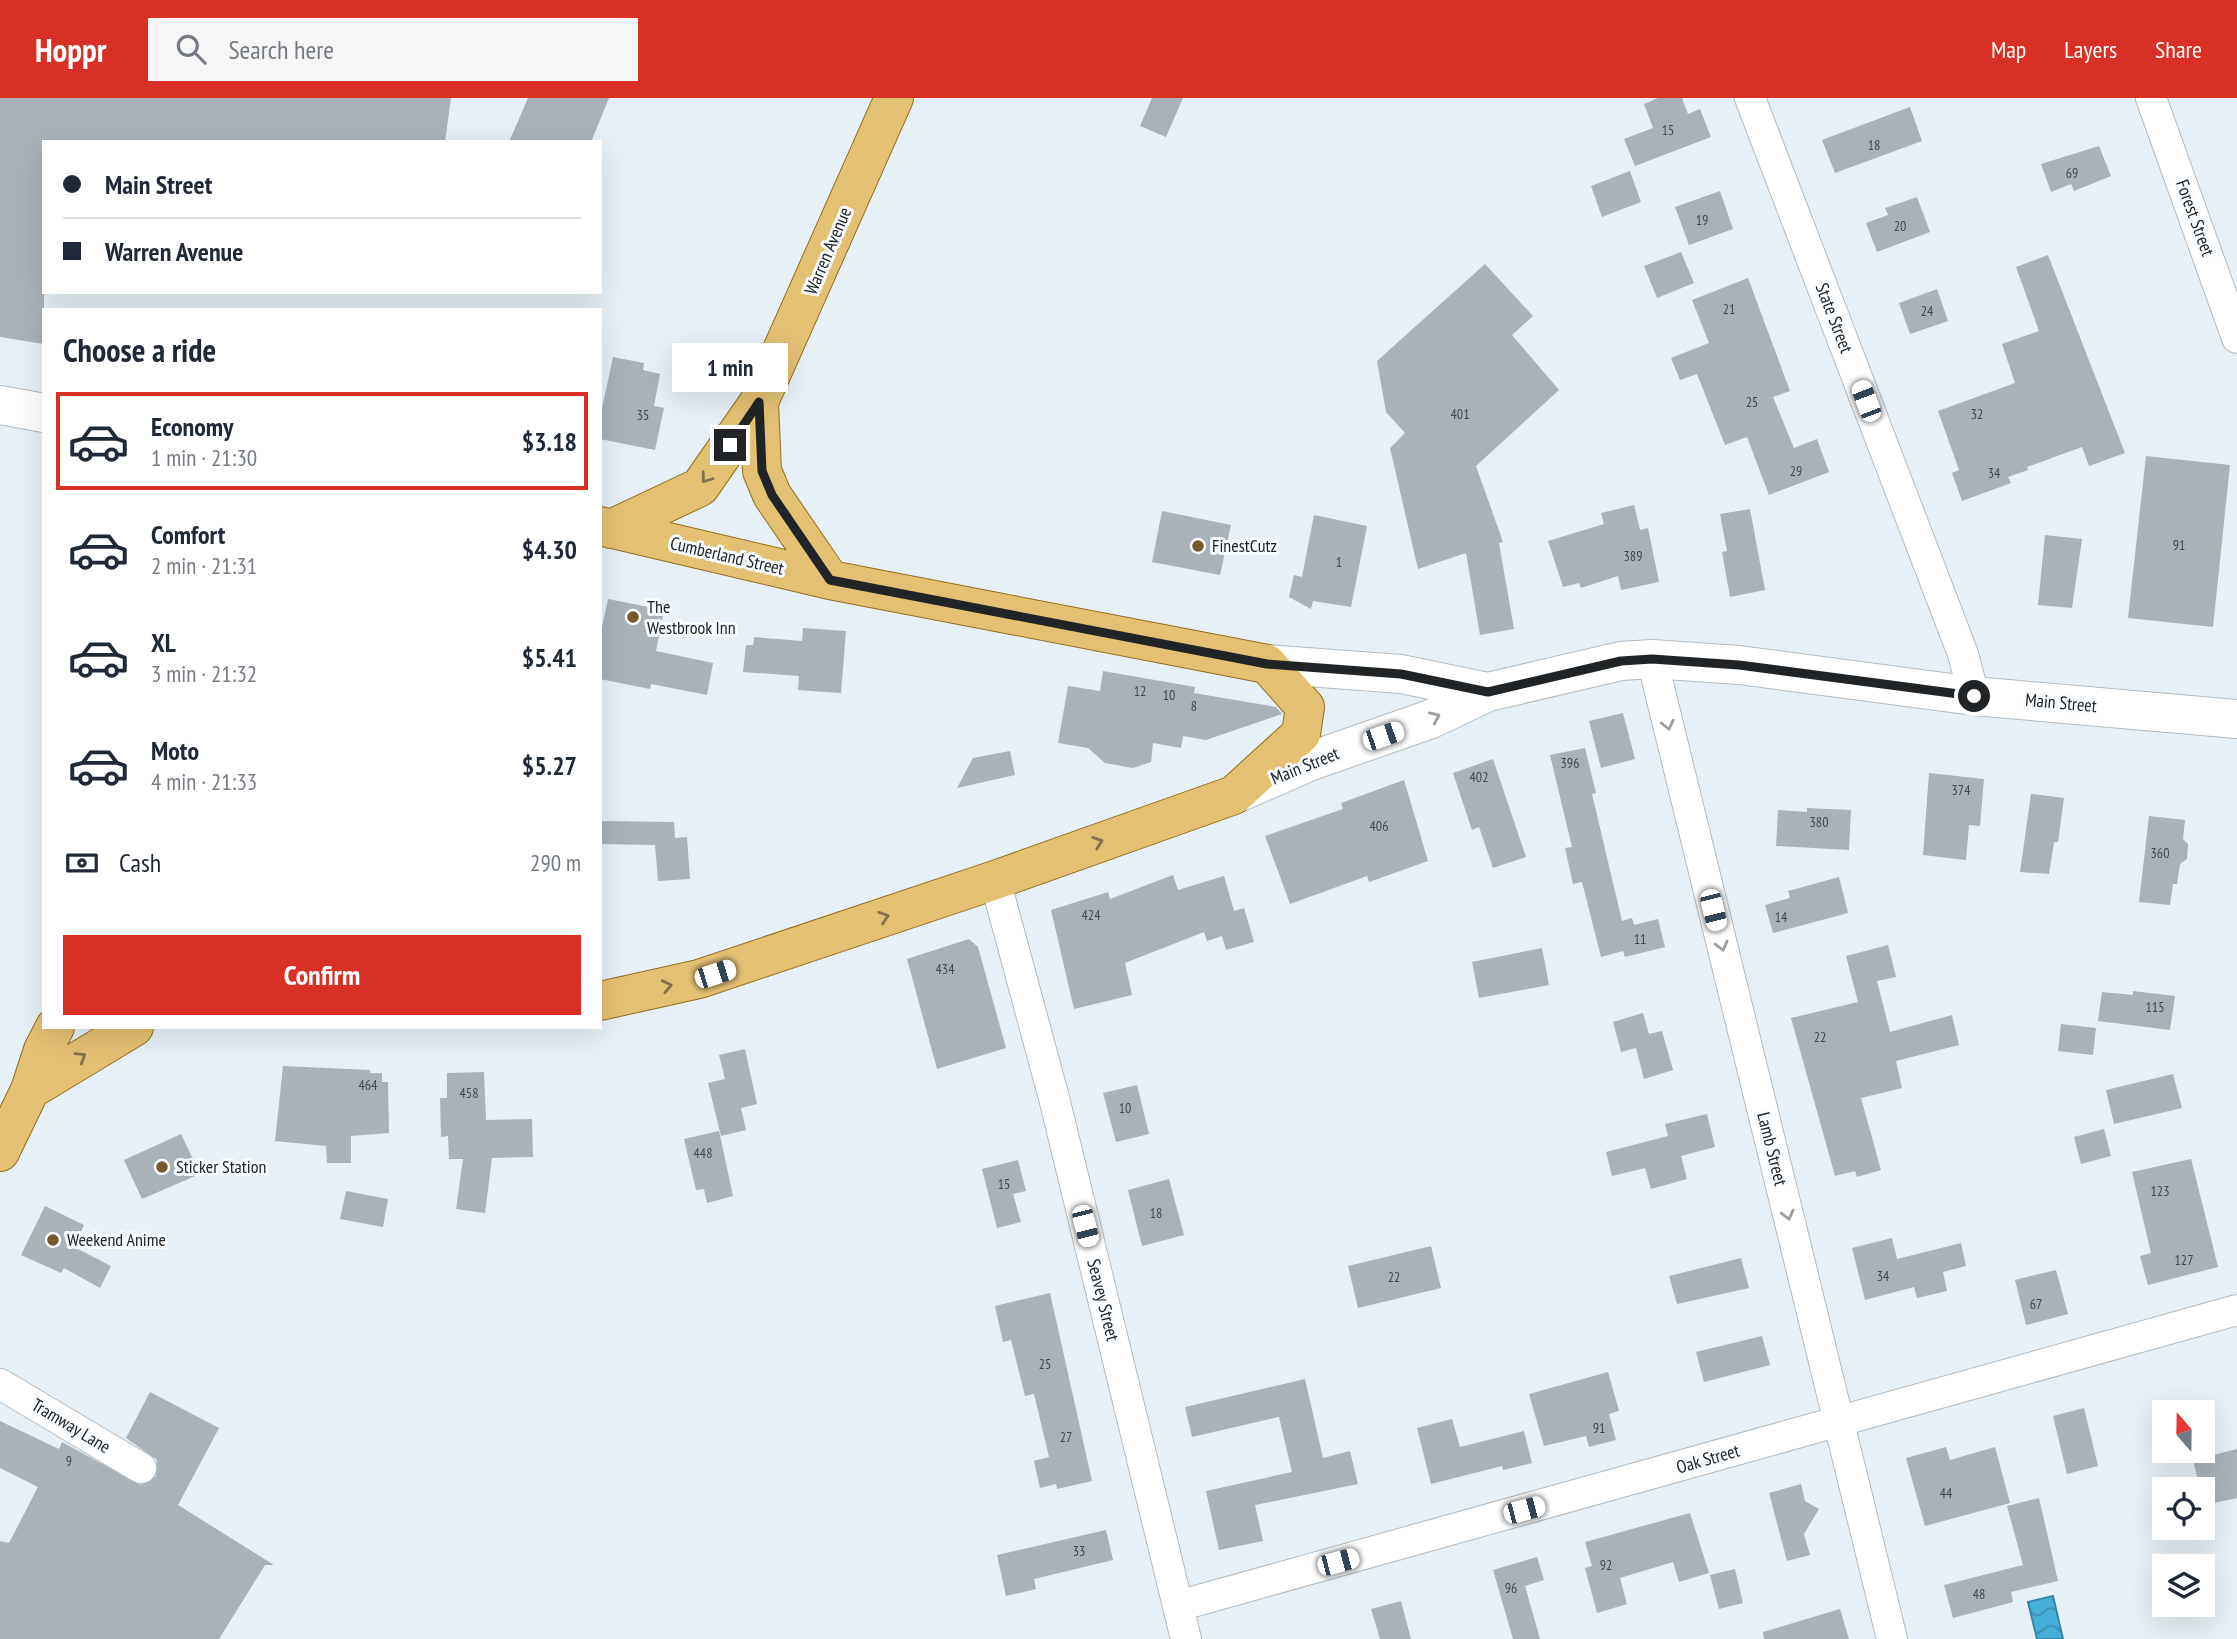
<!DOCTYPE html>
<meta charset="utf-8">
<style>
:root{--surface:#fff;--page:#f6f6f7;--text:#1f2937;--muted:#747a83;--line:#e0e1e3;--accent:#d93025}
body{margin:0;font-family:"PT Sans Narrow",sans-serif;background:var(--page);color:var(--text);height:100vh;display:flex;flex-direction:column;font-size:26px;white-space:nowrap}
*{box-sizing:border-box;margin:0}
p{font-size:23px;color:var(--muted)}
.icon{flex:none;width:38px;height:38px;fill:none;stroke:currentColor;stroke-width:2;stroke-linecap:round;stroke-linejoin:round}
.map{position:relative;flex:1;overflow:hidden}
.side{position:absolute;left:42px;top:210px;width:560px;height:721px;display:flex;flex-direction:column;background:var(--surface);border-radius:0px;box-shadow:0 7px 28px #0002}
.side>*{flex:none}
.guide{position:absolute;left:42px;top:42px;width:560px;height:154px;border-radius:0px;box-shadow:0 7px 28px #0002;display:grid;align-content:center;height:154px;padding:0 21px;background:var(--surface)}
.needle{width:46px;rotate:340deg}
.controls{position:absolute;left:2152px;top:1302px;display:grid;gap:14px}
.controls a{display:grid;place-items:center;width:63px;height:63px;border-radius:0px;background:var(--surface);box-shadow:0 7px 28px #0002;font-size:35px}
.end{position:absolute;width:32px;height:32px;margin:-16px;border:9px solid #202426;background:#fff;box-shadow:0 0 0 4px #fff}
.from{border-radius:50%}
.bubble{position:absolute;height:49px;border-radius:0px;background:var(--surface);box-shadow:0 7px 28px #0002;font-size:23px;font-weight:700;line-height:49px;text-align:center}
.car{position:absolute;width:21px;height:42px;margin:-21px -10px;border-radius:9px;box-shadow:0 0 5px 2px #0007;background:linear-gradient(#fff 24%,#345 0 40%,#fff 0 76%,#345 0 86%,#fff 0)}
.guide b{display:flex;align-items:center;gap:24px;height:66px;font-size:26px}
.guide b+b{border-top:2px solid var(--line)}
.guide i{width:18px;height:18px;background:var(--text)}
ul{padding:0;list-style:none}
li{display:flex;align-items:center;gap:21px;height:98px;margin:0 14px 10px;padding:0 7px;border:4px solid transparent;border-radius:0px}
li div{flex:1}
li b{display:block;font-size:26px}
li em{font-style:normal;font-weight:700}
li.selected{border-color:var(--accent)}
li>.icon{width:63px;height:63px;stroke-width:1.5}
h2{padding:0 21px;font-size:32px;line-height:84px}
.pay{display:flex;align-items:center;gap:18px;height:77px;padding:0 21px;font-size:26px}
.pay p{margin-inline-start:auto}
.primary-button{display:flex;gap:14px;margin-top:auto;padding:14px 21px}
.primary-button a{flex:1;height:80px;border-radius:0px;background:var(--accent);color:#fff;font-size:28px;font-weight:700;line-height:80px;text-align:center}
header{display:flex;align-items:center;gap:42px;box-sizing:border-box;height:98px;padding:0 35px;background:var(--accent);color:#fff}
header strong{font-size:33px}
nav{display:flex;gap:38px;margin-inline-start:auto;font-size:24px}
.search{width:490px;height:63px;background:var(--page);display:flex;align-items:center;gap:18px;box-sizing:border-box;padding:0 24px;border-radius:0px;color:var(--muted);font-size:26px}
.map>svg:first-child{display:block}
.water{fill:url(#water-waves);stroke:#3a85a5;stroke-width:2}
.building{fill:#a8b2b8}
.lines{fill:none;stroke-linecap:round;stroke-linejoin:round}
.minor-casing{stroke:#b1bbc1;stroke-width:32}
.secondary-casing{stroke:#b1bbc1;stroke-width:40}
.primary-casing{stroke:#936f1b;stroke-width:40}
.minor{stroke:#fff;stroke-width:30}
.secondary{stroke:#fff;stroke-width:38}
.primary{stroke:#e3c173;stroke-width:38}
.oneway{stroke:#82724c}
.oneway2{stroke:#9b9c9d}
.route{stroke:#202426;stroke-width:9}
.poi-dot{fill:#745a2c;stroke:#f8fcff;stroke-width:2.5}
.labels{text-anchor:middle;stroke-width:6;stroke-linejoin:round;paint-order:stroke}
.number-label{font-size:14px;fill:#42484a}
.street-label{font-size:18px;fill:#202426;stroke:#f8fcff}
.poi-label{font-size:18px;fill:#202426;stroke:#f8fcff;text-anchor:start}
</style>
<header>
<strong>Hoppr</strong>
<div class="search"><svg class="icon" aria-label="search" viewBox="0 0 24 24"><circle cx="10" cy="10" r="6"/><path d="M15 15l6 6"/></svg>Search here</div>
<nav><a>Map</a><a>Layers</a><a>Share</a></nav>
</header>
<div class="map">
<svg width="2237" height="1541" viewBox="0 0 2237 1541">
<defs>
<pattern id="water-waves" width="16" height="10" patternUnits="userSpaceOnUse" patternTransform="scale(1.75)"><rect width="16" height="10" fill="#45aedb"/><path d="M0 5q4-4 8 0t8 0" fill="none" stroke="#398db1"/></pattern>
</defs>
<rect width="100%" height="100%" fill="#e6f0f6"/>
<path class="water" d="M 2053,1498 L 2063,1541 L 2037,1541 L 2028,1504 Z"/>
<path class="building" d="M 0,0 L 451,0 L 445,44 L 44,44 L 44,246 L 0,239 Z
M 528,0 L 609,0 L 591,44 L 509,44 Z
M 1152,0 L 1183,0 L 1166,39 L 1140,28 Z
M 1658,0 L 1682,0 L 1688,16 L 1700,11 L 1711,39 L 1635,68 L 1624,41 L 1653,30 L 1644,6 Z
M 1910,9 L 1922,43 L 1835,75 L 1822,42 Z
M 2099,48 L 2111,78 L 2074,93 L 2071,86 L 2051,94 L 2041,66 Z
M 1630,73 L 1641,104 L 1602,119 L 1591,88 Z
M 1720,93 L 1733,131 L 1689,147 L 1675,109 Z
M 1917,99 L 1930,134 L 1877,154 L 1866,125 L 1888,117 L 1885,110 Z
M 1681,154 L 1694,185 L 1657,200 L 1644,168 Z
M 2048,157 L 2125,355 L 2089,368 L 2082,349 L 2027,369 L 2028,372 L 2008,379 L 2011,385 L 1962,403 L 1952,375 L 1959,372 L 1938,313 L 2015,285 L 2002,246 L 2039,233 L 2016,169 Z
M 1485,166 L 1533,218 L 1512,237 L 1559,292 L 1476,368 L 1503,444 L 1499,445 L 1514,531 L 1480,537 L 1466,455 L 1418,471 L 1390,350 L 1405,335 L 1386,314 L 1377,263 Z
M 1748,180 L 1790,293 L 1773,299 L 1794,350 L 1817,341 L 1829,374 L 1769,397 L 1747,339 L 1725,347 L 1697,276 L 1680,282 L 1671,260 L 1709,245 L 1692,202 Z
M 1937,191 L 1948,223 L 1910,236 L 1899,205 Z
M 613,259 L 644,265 L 643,272 L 660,276 L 654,308 L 664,310 L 655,352 L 600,341 L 600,320 Z
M 2146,358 L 2230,367 L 2213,529 L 2128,520 Z
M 1634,407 L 1640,432 L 1648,430 L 1659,484 L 1621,492 L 1618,478 L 1581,490 L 1579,485 L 1563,489 L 1548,443 L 1604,426 L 1601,415 Z
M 1750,411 L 1765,492 L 1730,499 L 1722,454 L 1727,453 L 1720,416 Z
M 1162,413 L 1231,427 L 1220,477 L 1152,464 Z
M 1314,417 L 1367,428 L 1351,509 L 1313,503 L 1311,511 L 1289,499 L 1294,477 L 1302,479 Z
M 2045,437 L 2082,441 L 2072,510 L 2038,507 Z
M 608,501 L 664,512 L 656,553 L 713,565 L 707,597 L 651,586 L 650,591 L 600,581 L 600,539 Z
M 803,530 L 846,533 L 841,595 L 798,592 L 799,578 L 743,574 L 746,547 L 753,547 L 754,539 L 802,543 Z
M 1103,573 L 1195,589 L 1194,595 L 1276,609 L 1282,616 L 1206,642 L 1183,638 L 1181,650 L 1153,645 L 1151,664 L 1133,670 L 1105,665 L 1088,650 L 1058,645 L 1068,588 L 1100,593 Z
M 1623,615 L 1635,661 L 1601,670 L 1589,623 Z
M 1585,650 L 1596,695 L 1592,696 L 1622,823 L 1632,820 L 1634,827 L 1658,821 L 1665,849 L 1625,859 L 1623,853 L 1601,859 L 1582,784 L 1573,786 L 1565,750 L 1572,749 L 1550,657 Z
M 1010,653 L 1015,677 L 957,690 L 973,660 Z
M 1493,661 L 1526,759 L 1493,770 L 1479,729 L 1472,732 L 1453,675 Z
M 1929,675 L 1984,681 L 1980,728 L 1969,727 L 1966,762 L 1923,757 Z
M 1404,682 L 1428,763 L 1369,784 L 1367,778 L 1290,806 L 1265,738 L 1343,711 L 1341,705 Z
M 2031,696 L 2064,700 L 2058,744 L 2054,744 L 2049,776 L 2020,774 Z
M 1807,710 L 1851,712 L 1849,752 L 1776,748 L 1778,712 L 1807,714 Z
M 2149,718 L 2185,722 L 2183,741 L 2188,746 L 2187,761 L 2180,766 L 2177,786 L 2173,786 L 2170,807 L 2139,804 Z
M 600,723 L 674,724 L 675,740 L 687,739 L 690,781 L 658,783 L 655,747 L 600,746 Z
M 1173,777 L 1178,792 L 1224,778 L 1234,813 L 1244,810 L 1254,844 L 1226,852 L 1222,838 L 1207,843 L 1204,834 L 1125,865 L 1132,897 L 1074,911 L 1051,812 L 1108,794 L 1110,801 Z
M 1839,779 L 1848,815 L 1773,835 L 1765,807 L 1790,800 L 1788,793 Z
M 969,841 L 978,849 L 1006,950 L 937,971 L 907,861 Z
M 1888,847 L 1896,879 L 1877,883 L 1890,934 L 1952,917 L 1959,947 L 1896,963 L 1902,990 L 1861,1000 L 1881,1072 L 1857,1079 L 1855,1073 L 1835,1078 L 1791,920 L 1858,904 L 1846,858 Z
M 1542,850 L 1549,887 L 1479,900 L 1472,864 Z
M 2133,893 L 2175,898 L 2170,932 L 2098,923 L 2102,894 L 2133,897 Z
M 1643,915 L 1649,936 L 1662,933 L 1673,972 L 1644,981 L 1636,950 L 1621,954 L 1613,924 Z
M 2061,926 L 2096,930 L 2093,957 L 2058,953 Z
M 745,951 L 757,1006 L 741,1010 L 746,1032 L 721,1038 L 708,985 L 725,981 L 719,957 Z
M 283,968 L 370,972 L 370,975 L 382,975 L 382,984 L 388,984 L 389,1035 L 351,1038 L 351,1065 L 327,1065 L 326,1048 L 275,1043 Z
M 484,974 L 486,1022 L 532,1021 L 533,1059 L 492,1060 L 485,1115 L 456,1111 L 463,1061 L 449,1061 L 448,1038 L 441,1039 L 440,1000 L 447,1000 L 447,975 Z
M 2173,976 L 2182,1010 L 2114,1026 L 2106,992 Z
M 1137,987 L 1149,1036 L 1116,1044 L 1103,995 Z
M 1707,1016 L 1715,1049 L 1681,1058 L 1687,1081 L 1651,1091 L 1645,1070 L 1612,1078 L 1606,1054 L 1668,1038 L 1665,1026 Z
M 2104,1031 L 2111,1058 L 2081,1066 L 2074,1039 Z
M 719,1033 L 733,1098 L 707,1105 L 704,1091 L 696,1092 L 684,1041 Z
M 181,1036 L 200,1076 L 142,1101 L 124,1062 Z
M 2191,1061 L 2218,1169 L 2148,1187 L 2140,1158 L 2151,1155 L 2132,1074 Z
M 1018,1062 L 1026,1093 L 1013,1096 L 1021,1124 L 997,1130 L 982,1071 Z
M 1169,1081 L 1184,1137 L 1142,1148 L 1128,1092 Z
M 346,1093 L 388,1101 L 383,1129 L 340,1121 Z
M 45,1108 L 84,1127 L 74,1149 L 111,1168 L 100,1190 L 64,1170 L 61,1175 L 21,1157 Z
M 1892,1140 L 1897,1161 L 1961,1145 L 1966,1168 L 1943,1174 L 1947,1193 L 1917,1200 L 1914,1189 L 1865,1202 L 1852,1150 Z
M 1431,1148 L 1441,1190 L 1358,1210 L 1348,1168 Z
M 1741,1160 L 1749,1190 L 1677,1206 L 1669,1178 Z
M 2056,1172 L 2068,1216 L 2026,1227 L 2015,1182 Z
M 1050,1195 L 1092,1383 L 1057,1391 L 1056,1386 L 1040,1390 L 1034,1363 L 1049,1359 L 1034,1296 L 1025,1298 L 1011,1242 L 1003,1244 L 995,1208 Z
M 1762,1238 L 1770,1267 L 1704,1284 L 1696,1254 Z
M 1608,1274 L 1619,1313 L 1609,1316 L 1616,1342 L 1589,1349 L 1586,1338 L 1544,1348 L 1529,1296 Z
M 1305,1281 L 1323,1360 L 1350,1353 L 1358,1386 L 1255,1407 L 1263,1443 L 1219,1452 L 1206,1393 L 1292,1374 L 1279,1319 L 1192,1339 L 1185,1309 Z
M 150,1294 L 219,1330 L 178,1407 L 274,1467 L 265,1467 L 219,1541 L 0,1541 L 0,1443 L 9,1445 L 38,1389 L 0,1370 L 0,1323 L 59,1351 L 62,1344 L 141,1387 L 156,1378 L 157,1362 L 126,1340 Z
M 2084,1310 L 2098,1368 L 2067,1376 L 2053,1318 Z
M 1452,1321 L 1460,1349 L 1524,1333 L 1532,1365 L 1503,1372 L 1502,1368 L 1431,1386 L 1417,1330 Z
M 1946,1349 L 1950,1362 L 1995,1349 L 2010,1405 L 1925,1428 L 1906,1360 Z
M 2237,1351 L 2237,1400 L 2204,1407 L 2203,1391 L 2200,1391 L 2193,1362 Z
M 1801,1386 L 1805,1403 L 1819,1411 L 1804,1436 L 1810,1457 L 1787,1463 L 1769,1395 Z
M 2039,1400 L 2058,1483 L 2011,1494 L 2013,1504 L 1953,1520 L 1944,1487 L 2023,1467 L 2007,1408 Z
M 1690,1415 L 1709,1475 L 1679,1484 L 1673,1464 L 1620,1480 L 1627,1506 L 1597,1515 L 1585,1470 L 1592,1468 L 1585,1444 Z
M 1106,1432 L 1113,1462 L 1034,1481 L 1036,1491 L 1006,1498 L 997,1457 Z
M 1537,1459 L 1544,1482 L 1525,1488 L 1540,1541 L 1513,1541 L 1493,1472 Z
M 1735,1471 L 1743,1505 L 1719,1511 L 1710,1477 Z
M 1401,1503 L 1411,1541 L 1380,1541 L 1371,1511 Z
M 1840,1511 L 1849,1541 L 1764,1541 L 1763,1534 Z"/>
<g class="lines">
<defs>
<path id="minor" d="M 1750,0 L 1963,556 L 1974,598
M 2151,0 L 2237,240
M 1652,561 L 1892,1541
M 995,782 L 1054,1000 L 1186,1541
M 0,1286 L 141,1370
M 1178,1508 L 2237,1212"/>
<path id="secondary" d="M 0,307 L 44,315
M 1267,566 L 1401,576 L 1488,594
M 1240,694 L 1311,663 L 1431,621 L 1488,594 L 1621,563 L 1652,561 L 1739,567 L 1974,598 L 2237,621"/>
<path id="primary" d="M 759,304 L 762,373 L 772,397 L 830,482
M 600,428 L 830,482 L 1267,566 L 1305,609 L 1301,636 L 1234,697 L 995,782 L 699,881 L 600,903
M 611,431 L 700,389 L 759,304 L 894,0
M 30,992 L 134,929
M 0,1054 L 30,992 L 43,952 L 55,929"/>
</defs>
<use href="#minor" class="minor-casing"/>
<use href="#secondary" class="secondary-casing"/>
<use href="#primary" class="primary-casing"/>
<use href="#minor" class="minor"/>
<use href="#secondary" class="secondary"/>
<use href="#primary" class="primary"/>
</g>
<defs><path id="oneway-chevron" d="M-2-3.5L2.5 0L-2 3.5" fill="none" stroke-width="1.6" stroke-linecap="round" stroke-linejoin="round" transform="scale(1.75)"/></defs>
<g class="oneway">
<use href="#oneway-chevron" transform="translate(706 380) rotate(126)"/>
<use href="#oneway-chevron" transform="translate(1098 744) rotate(-19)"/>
<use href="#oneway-chevron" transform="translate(884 819) rotate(-18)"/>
<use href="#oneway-chevron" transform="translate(667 888) rotate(-12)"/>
<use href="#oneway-chevron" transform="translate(81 959) rotate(-32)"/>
</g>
<g class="oneway2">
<use href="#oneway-chevron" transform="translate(1435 619) rotate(-24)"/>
<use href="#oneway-chevron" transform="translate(1668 627) rotate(77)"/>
<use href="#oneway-chevron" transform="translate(1722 848) rotate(76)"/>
<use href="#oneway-chevron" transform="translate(1788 1117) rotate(76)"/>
</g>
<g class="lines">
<path class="route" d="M 730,347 L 759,304 L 762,373 L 772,397 L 830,482 L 1267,566 L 1401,576 L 1488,594 L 1621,563 L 1652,561 L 1739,567 L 1974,598"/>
</g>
<g class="poi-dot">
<circle cx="1198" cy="448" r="7"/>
<circle cx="633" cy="519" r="7"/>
<circle cx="162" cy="1069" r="7"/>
<circle cx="53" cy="1142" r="7"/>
</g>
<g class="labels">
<g class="number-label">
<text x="1668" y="37">15</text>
<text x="1874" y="52">18</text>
<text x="2072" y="80">69</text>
<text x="1702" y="127">19</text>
<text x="1900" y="133">20</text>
<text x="1729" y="216">21</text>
<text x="1927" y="218">24</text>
<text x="1752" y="309">25</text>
<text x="1460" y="321">401</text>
<text x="1977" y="321">32</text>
<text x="643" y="322">35</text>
<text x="1796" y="378">29</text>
<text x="1994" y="380">34</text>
<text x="2179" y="452">91</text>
<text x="1633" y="463">389</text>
<text x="1339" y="469">1</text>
<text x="1140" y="598">12</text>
<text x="1169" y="602">10</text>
<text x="1194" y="613">8</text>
<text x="1570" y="670">396</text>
<text x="1479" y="684">402</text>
<text x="1961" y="697">374</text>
<text x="1819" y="729">380</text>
<text x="1379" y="733">406</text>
<text x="2160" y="760">360</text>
<text x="1091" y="822">424</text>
<text x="1781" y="824">14</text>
<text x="1640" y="846">11</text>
<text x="945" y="876">434</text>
<text x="2155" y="914">115</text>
<text x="1820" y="944">22</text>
<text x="368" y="992">464</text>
<text x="469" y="1000">458</text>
<text x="1125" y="1015">10</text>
<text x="703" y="1060">448</text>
<text x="1004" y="1091">15</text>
<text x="2160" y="1098">123</text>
<text x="1156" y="1120">18</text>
<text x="2184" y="1167">127</text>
<text x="1883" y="1183">34</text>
<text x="1394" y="1184">22</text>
<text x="2036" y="1211">67</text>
<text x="1045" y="1271">25</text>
<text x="1599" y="1335">91</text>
<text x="1066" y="1344">27</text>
<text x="69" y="1368">9</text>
<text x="1946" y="1400">44</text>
<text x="1079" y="1458">33</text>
<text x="1606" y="1472">92</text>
<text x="1511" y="1495">96</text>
<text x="1979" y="1501">48</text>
</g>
<g class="street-label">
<text transform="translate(2195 120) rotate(70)" y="6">Forest Street</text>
<text transform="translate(828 153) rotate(-67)" y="6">Warren Avenue</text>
<text transform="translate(1834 220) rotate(69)" y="6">State Street</text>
<text transform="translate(727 458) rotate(13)" y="6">Cumberland Street</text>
<text transform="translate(2061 605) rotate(5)" y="6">Main Street</text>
<text transform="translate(1305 668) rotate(-22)" y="6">Main Street</text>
<text transform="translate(1772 1051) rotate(76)" y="6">Lamb Street</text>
<text transform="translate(1103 1202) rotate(76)" y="6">Seavey Street</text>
<text transform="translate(71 1328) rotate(31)" y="6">Tramway Lane</text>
<text transform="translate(1708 1361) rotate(-16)" y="6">Oak Street</text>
</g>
<g class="poi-label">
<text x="1212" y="454">FinestCutz</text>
<text x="647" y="515">The<tspan x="647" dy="21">Westbrook Inn</tspan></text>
<text x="176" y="1075">Sticker Station</text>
<text x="67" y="1148">Weekend Anime</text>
</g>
</g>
</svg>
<div class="controls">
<a><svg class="needle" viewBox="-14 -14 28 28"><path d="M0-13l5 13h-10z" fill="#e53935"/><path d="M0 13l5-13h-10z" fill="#747a83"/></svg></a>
<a><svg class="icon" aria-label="locate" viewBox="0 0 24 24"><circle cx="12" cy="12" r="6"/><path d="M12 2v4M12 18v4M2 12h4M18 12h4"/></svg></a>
<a><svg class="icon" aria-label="layers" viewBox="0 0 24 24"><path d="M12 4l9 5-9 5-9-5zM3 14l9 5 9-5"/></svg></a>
</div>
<i class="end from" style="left:1974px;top:598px"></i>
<i class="end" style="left:730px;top:347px"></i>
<div class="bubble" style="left:672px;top:245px;width:116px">1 min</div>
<i class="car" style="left:1866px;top:303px;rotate:339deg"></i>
<i class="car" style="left:1383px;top:638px;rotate:71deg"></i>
<i class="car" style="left:1713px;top:812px;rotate:166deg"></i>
<i class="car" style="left:715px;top:876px;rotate:72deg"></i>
<i class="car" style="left:1085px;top:1128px;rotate:166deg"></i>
<i class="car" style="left:1524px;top:1412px;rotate:75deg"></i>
<i class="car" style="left:1338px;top:1464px;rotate:75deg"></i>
<div class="guide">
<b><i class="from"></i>Main Street</b>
<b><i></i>Warren Avenue</b>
</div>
<section class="side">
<h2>Choose a ride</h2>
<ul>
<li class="selected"><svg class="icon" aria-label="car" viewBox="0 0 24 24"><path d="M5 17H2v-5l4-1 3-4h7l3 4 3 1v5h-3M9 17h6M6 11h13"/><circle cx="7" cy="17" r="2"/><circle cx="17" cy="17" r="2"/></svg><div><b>Economy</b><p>1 min · 21:30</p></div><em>$3.18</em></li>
<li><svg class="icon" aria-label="car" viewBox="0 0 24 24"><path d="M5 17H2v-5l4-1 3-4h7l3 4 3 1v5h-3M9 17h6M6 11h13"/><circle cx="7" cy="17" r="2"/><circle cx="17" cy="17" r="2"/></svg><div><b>Comfort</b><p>2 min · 21:31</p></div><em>$4.30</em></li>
<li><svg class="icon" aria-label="car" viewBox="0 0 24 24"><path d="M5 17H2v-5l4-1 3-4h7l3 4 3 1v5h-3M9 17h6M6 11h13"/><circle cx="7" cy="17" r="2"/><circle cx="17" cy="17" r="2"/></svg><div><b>XL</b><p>3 min · 21:32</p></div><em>$5.41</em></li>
<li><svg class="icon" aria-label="car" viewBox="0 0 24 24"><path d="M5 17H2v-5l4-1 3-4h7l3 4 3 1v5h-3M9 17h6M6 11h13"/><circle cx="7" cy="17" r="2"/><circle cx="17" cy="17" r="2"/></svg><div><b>Moto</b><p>4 min · 21:33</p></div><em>$5.27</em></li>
</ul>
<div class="pay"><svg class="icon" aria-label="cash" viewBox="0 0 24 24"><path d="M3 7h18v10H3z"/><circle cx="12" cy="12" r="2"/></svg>Cash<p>290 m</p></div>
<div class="primary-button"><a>Confirm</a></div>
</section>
</div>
